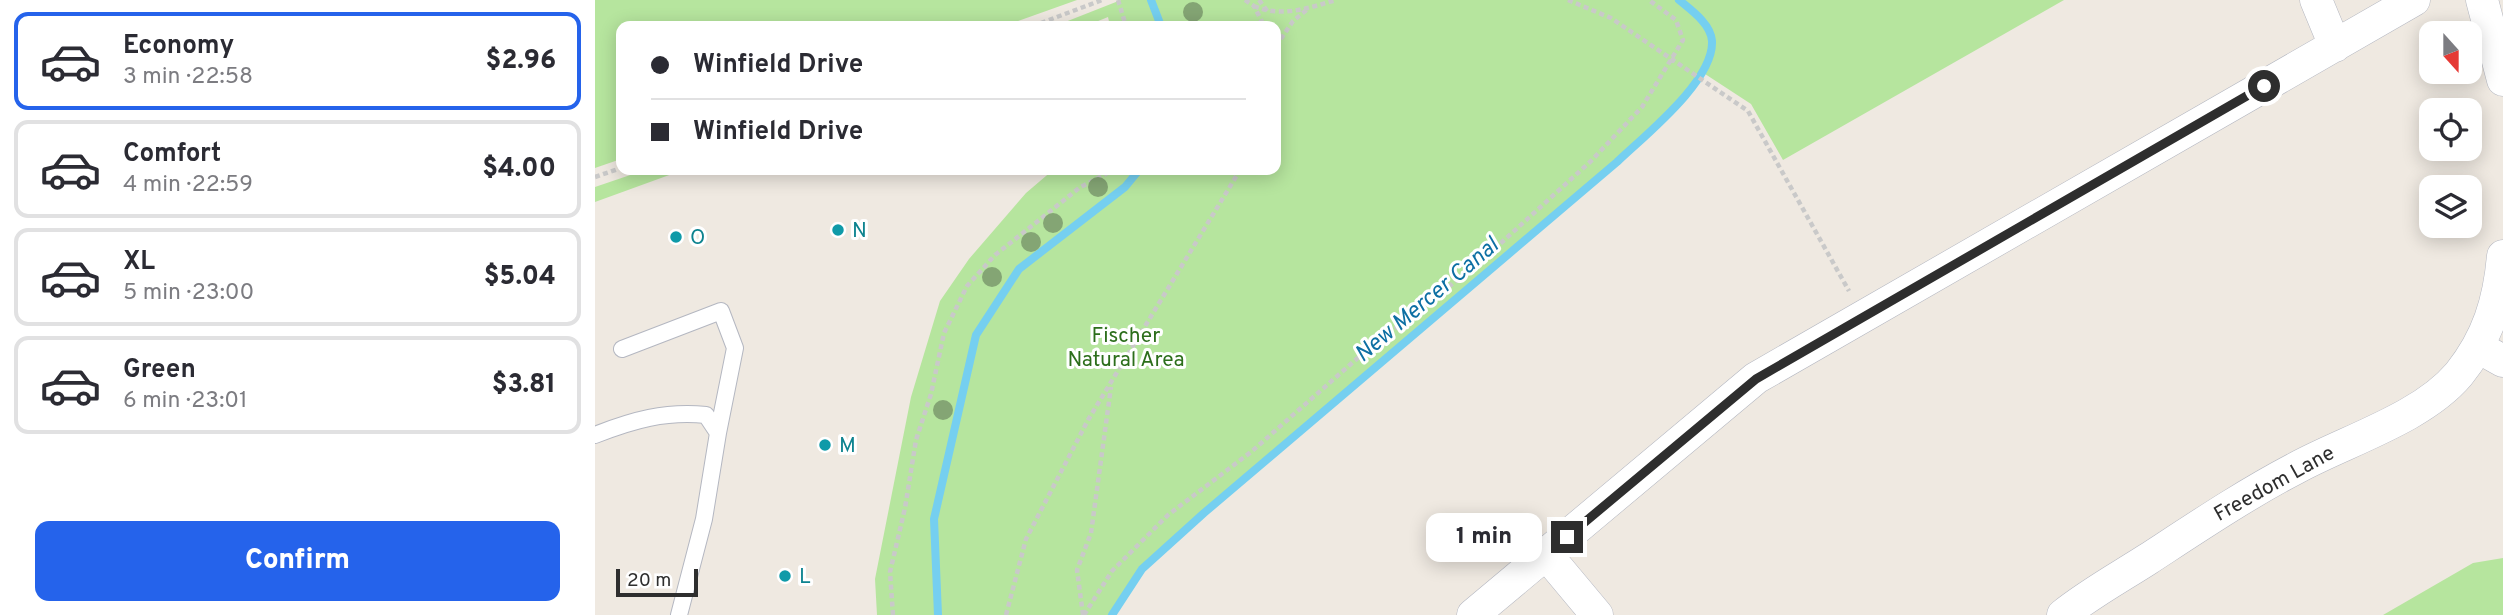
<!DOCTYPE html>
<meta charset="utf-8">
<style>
:root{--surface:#fff;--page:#f2f2f3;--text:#2b2b33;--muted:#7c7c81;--line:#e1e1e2;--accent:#2563eb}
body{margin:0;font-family:Overpass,sans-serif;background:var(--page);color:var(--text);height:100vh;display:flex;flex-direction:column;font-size:26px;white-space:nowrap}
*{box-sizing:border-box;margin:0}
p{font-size:23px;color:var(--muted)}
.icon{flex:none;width:38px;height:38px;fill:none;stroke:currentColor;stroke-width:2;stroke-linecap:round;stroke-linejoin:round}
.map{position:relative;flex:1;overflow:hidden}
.details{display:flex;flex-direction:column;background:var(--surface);width:595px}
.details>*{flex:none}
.top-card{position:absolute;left:21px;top:21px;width:665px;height:154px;border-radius:14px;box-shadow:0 4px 18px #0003;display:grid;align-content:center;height:154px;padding:0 35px;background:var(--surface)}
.needle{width:46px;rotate:159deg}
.fabs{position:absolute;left:1824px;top:21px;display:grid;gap:14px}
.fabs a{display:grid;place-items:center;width:63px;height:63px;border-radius:14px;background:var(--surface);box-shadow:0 4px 18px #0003;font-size:35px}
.scale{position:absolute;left:21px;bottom:18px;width:82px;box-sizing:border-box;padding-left:7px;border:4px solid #2e2e2e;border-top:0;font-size:19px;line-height:24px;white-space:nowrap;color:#2e2e2e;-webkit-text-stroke:5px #fff;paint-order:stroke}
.end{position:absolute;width:32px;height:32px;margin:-16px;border:9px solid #2e2e2e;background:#fff;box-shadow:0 0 0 4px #fff}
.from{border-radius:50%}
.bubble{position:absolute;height:49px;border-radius:14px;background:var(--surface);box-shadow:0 4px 18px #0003;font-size:23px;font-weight:800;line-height:49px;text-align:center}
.top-card b{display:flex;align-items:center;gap:24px;height:66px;font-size:26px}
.top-card b+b{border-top:2px solid var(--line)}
.top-card i{width:18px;height:18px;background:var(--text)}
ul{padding:12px 0 0;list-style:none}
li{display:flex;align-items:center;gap:21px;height:98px;margin:0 14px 10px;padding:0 21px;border:4px solid var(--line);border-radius:14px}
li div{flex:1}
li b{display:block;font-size:26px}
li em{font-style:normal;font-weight:800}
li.selected{border-color:var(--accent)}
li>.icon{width:63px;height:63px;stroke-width:1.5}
.button{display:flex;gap:14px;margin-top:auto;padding:14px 35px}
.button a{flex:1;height:80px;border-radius:14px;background:var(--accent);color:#fff;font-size:28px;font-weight:800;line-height:80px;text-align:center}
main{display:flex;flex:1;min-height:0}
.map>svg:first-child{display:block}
.green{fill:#b6e59e}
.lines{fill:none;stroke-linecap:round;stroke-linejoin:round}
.stream{stroke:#75cff0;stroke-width:8}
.lane-casing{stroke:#b4b7c1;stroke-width:18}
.street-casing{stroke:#b4b7c1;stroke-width:33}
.path{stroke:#c9c9c9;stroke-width:4.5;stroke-dasharray:5 3.5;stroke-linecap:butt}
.lane{stroke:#fff;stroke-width:16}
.street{stroke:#fff;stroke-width:32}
.tree{fill:#84a574}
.route{stroke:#2e2e2e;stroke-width:9}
.culture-dot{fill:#0f9aa8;stroke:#fff;stroke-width:2.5}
.labels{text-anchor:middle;stroke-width:6;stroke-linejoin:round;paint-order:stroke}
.culture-label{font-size:21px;fill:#0d838f;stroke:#fff;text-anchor:start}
.park-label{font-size:21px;fill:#2c6e1b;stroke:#fff}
.street-label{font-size:21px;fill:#2e2e2e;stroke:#fff}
.water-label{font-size:23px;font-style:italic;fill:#0d6fa3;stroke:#fff}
</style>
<main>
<section class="details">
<ul>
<li class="selected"><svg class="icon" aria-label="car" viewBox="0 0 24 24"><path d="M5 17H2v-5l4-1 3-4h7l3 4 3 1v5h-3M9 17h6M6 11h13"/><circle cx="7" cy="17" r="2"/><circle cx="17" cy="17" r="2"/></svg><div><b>Economy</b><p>3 min · 22:58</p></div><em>$2.96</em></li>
<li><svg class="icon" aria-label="car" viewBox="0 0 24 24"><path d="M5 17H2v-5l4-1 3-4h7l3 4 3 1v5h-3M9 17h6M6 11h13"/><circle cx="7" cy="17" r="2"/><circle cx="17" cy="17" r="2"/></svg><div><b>Comfort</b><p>4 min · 22:59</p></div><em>$4.00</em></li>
<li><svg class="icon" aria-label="car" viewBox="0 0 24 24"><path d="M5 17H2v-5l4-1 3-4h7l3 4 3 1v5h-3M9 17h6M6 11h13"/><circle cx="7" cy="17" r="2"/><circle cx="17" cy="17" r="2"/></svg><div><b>XL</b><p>5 min · 23:00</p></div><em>$5.04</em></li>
<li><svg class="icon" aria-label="car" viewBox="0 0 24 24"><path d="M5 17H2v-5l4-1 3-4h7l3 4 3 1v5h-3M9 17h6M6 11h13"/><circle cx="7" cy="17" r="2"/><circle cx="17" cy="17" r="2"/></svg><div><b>Green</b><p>6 min · 23:01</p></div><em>$3.81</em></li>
</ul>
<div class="button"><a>Confirm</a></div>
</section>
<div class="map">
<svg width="1908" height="615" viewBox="0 0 1908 615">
<rect width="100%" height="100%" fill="#efe9e1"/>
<path class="green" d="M 0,0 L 482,0 L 409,26 L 26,26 L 26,159 L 0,168 Z
M 526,0 L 1469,0 L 1188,160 L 1156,104 L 1107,72 L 1082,103 L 1022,162 L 547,569 L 517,615 L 282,615 L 280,579 L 316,397 L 345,301 L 374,259 L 431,193 L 458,170 L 681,170 L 681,26 L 515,26 L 513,17 L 491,26 L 460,26 Z
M 50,170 L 88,170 L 0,202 L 0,187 Z
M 1908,558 L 1908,615 L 1788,615 L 1878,563 Z"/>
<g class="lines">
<path class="stream" d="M 556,0 L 566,26
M 343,615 L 339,519 L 381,335 L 424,269 L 530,187 L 544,170
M 517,615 L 547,569 L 609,513 L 1022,162 C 1049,136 1119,81 1117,41 C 1116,24 1096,10 1084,0"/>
<defs>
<path id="lane" d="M 27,349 L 126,311 L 140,348 L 123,433
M 0,435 C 38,420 70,411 111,415 L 123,433 L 109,519 L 84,615"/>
<path id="street" d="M 1721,0 L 1740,46
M 1887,0 L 1908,80
M 1883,347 L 1908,361
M 951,554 L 1002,615
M 878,615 L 1161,378 L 1819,0
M 1468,615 C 1494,594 1525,577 1553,559 C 1602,527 1651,494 1703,467 C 1753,440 1827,418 1864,374 C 1893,338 1904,301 1908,256"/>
</defs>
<use href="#lane" class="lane-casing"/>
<use href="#street" class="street-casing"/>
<path class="path" d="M 523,0 L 531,26
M 650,0 L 659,6 L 669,26
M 664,0 L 673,12
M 973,0 L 1016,18 L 1153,111 L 1254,291
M 659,6 C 687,18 713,8 741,0
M 438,26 L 507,0
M 681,46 L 698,21 L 714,8
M 0,177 L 26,168
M 298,615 L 295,572 L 310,508 L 321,440 L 336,394 L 349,333 L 372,286 L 400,255 L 448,217 L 484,188 L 518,170
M 411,615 L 431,539 L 493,420 L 645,170
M 488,615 L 482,570 L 496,533 L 516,387
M 489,615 L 517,571 L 573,515 L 656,452 L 765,356 L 884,263 L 996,161 L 1047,107 L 1088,40 L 1081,20 L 1054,0"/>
<use href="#lane" class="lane"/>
<use href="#street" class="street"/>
</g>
<g class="tree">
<circle cx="598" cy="12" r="10"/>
<circle cx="503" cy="187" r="10"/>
<circle cx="458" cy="223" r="10"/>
<circle cx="436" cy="242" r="10"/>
<circle cx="397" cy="277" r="10"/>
<circle cx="348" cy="410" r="10"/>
</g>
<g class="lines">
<path class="route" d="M 972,537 L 1161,379 L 1669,86"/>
</g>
<g class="culture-dot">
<circle cx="243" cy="230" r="7"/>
<circle cx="81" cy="237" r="7"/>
<circle cx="230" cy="445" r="7"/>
<circle cx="190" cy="576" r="7"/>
</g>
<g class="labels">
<g class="culture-label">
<text x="257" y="237">N</text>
<text x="95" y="244">O</text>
<text x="244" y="452">M</text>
<text x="204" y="583">L</text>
</g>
<g class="park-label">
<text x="531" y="342">Fischer<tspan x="531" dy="24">Natural Area</tspan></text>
</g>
<g class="street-label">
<text transform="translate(1679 483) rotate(-29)" y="7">Freedom Lane</text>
</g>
<g class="water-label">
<text transform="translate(831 299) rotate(-40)" y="8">New Mercer Canal</text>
</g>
</g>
</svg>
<div class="fabs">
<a><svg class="needle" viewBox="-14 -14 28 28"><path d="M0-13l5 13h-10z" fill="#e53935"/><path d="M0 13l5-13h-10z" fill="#7c7c81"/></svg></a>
<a><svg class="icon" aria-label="locate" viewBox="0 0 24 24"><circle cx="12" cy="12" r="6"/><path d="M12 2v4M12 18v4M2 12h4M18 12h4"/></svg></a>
<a><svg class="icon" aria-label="layers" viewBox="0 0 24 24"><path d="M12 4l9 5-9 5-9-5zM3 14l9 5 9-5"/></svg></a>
</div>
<div class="scale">20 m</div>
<i class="end from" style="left:1669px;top:86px"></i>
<i class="end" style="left:972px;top:537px"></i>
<div class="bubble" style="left:831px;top:513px;width:116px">1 min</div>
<div class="top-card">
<b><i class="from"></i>Winfield Drive</b>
<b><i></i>Winfield Drive</b>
</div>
</div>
</main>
